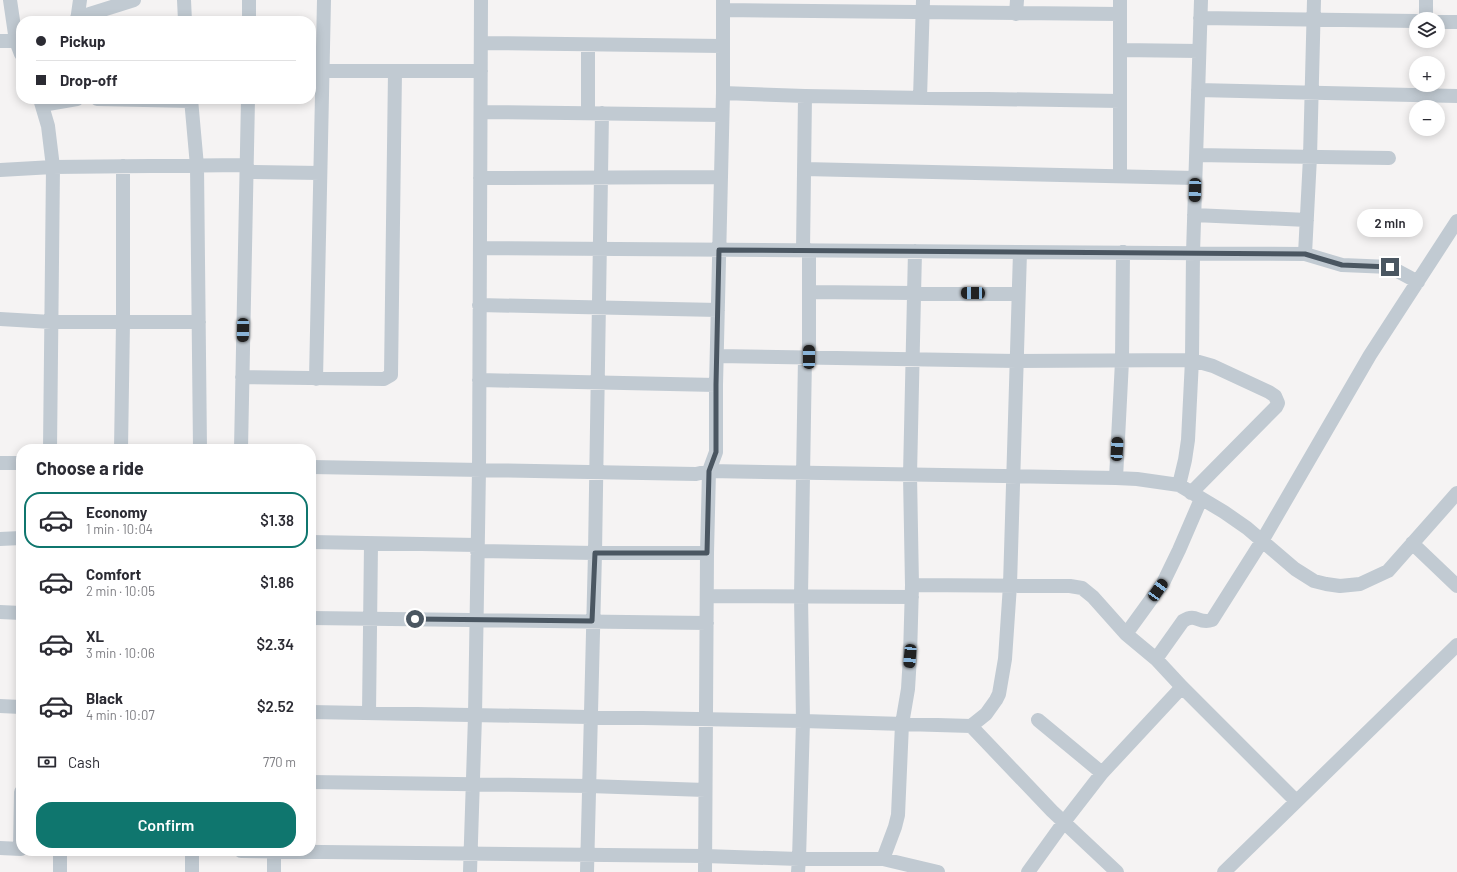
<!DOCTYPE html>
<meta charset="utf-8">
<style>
:root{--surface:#fff;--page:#f7f7f7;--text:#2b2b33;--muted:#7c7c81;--line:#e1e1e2;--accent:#0f766e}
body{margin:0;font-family:Barlow,sans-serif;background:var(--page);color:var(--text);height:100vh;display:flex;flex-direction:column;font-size:15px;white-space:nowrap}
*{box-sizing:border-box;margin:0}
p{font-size:13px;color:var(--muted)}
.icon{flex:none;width:22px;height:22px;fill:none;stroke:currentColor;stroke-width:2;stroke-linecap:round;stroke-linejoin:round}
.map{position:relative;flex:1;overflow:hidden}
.side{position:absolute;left:16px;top:444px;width:300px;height:412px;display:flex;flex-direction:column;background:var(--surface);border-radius:16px;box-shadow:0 2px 10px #0003}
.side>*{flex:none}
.banner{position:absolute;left:16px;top:16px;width:300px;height:88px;border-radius:16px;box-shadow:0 2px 10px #0003;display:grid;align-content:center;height:88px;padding:0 20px;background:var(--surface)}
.buttons{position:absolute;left:1409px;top:12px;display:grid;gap:8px}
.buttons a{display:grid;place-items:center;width:36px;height:36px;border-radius:50%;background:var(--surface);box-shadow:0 2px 10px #0003;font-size:20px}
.end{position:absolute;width:18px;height:18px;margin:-9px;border:5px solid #4a5661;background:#fff;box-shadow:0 0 0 2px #fff}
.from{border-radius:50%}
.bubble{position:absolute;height:28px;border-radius:14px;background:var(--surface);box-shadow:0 2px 10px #0003;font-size:13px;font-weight:600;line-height:28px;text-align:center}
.car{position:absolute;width:12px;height:24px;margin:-12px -6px;border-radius:5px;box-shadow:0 0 3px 1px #0007;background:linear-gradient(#222 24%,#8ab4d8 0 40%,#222 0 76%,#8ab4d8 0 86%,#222 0)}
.banner b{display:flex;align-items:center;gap:14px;height:38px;font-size:15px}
.banner b+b{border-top:1px solid var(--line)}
.banner i{width:10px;height:10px;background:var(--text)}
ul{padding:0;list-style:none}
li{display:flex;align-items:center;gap:12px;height:56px;margin:0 8px 6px;padding:0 12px;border:2px solid transparent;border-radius:16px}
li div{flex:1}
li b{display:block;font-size:15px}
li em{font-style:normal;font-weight:600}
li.current{border-color:var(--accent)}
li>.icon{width:36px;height:36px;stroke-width:1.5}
h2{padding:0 20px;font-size:18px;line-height:48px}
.pay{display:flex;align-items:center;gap:10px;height:44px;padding:0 20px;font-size:15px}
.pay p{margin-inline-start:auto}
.action{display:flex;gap:8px;margin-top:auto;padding:8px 20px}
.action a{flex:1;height:46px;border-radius:16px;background:var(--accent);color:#fff;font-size:16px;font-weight:600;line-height:46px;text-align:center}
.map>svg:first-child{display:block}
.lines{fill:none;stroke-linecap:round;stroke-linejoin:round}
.minor{stroke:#c1cad2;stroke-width:14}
.route{stroke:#4a5661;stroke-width:5}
</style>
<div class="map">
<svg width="1457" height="872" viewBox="0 0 1457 872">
<rect width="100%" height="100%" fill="#f5f3f3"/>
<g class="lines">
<path class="minor" d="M 10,0 L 16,41 L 21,54
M 184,0 L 185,21
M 723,10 L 1120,14
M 1016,14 L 1017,0
M 77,18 L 134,0
M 1200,18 L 1416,21
M 1426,19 L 1426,0
M 77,21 L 80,0
M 249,21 L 249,0
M 1438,22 L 1457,22
M 0,41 L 21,41
M 481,43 L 722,46
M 588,45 L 588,113
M 1120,50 L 1199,51
M 322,71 L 481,71
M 1198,90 L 1457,96
M 723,93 L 805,96 L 1120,101
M 920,98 L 923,0
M 40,99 L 48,126 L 53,167 L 50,449
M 97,99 L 191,101
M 191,99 L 197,166 L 200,449
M 42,105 L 77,99
M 481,112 L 722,115
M 1196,155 L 1389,158
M 804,169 L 1195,178
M 0,170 L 53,167 L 247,165
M 247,172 L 320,173
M 1120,175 L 1120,0
M 480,178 L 721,177
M 1194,215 L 1307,220
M 480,248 L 1305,254 L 1342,265 L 1390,267 L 1418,282
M 803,250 L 805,96
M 809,250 L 809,357
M 1305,254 L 1310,157 L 1314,0
M 809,292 L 1018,294
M 479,305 L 718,310
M 0,319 L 51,322 L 199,322
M 717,356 L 1016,361 L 1192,360 L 1213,366 L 1269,392 L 1275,396 L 1278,403 L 1276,407 L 1191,493
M 242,377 L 384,379 L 391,375 L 395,71
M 316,379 L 324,0
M 479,380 L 716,385
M 121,449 L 123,322 L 123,166
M 241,449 L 248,99
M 0,463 L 21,463
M 311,467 L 696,474 L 709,471 L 1116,478 L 1137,479 L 1179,485 L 1224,512 L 1247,528 L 1295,569 L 1314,581 L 1326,584 L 1340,586 L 1360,584 L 1388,571 L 1457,493
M 1116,478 L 1122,361 L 1123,252
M 1179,485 L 1185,460 L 1188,440 L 1192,360 L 1193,253 L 1201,0
M 0,539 L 21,538
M 311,542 L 477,545
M 1412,543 L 1457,586
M 477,551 L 595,553 L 707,553
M 912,585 L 1070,586 L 1082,588 L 1093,597 L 1126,634 L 1156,659 L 1182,687 L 1296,801
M 707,596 L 912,597
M 0,612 L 21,613
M 311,618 L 707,623
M 1126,634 L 1163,583 L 1179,550 L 1201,499
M 1156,659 L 1183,621 C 1197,612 1198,625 1212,620 L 1262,541 L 1370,355 L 1457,221
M 0,706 L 21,707
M 311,712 L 803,721 L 971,726 L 986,714 L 996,700 L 999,694 L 1005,659 L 1010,585 L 1020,252
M 369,713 L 371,544
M 1038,720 L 1102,773
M 971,726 L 1052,811 L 1117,872
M 311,782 L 589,786 L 705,790
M 0,848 L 21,849
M 20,849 L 21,792
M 241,851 L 705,856 L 799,859 L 883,859 L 938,872
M 883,859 L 895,827 L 898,815 L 902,724 L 908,689 L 910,656 L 912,585 L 910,475 L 915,251
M 60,872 L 60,851
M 192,872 L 192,851
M 274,872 L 274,851
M 470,872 L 475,716 L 479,470 L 481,0
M 587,872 L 595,553 L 602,113
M 705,872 L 707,553 L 709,471 L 716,452 L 716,385 L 723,93 L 723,0
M 798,872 L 799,859 L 803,721 L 801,596 L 805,357
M 1028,872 L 1064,822 L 1102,773 L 1182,687
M 1224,872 L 1457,645"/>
</g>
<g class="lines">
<path class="route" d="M 415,619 L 592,621 L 595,553 L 707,553 L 709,471 L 716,452 L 716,385 L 719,250 L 1305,254 L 1342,265 L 1390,267"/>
</g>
</svg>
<div class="buttons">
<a><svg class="icon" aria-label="layers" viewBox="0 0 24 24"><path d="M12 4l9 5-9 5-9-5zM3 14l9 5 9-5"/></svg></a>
<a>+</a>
<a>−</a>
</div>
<i class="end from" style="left:415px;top:619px"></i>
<i class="end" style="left:1390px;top:267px"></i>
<div class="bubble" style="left:1357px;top:209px;width:66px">2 min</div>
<i class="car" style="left:1195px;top:190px;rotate:182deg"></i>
<i class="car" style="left:973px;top:293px;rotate:271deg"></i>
<i class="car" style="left:243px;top:330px;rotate:181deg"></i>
<i class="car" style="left:809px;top:357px;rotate:0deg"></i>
<i class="car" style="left:1117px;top:449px;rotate:3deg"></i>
<i class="car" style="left:1158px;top:590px;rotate:35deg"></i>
<i class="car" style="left:910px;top:656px;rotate:185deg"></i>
<div class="banner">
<b><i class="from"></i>Pickup</b>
<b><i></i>Drop-off</b>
</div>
<section class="side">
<h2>Choose a ride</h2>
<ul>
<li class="current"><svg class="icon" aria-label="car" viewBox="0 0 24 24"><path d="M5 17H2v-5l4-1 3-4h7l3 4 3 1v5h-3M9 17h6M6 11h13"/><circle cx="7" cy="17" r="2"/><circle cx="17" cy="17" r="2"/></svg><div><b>Economy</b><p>1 min · 10:04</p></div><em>$1.38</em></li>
<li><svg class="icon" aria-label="car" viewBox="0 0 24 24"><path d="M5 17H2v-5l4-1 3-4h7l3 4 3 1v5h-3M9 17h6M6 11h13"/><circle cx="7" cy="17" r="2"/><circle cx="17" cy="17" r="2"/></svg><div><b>Comfort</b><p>2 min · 10:05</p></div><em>$1.86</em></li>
<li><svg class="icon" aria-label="car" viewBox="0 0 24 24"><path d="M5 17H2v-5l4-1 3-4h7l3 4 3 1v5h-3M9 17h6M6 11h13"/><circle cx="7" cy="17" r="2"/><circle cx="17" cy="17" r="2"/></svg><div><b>XL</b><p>3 min · 10:06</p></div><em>$2.34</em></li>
<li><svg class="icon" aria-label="car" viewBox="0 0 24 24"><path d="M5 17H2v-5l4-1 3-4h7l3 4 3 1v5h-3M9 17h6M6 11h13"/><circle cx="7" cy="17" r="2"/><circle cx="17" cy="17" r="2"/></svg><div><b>Black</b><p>4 min · 10:07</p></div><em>$2.52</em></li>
</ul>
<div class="pay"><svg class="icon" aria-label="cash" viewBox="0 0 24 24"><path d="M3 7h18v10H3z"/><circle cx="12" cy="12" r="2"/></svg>Cash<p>770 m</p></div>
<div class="action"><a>Confirm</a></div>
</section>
</div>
